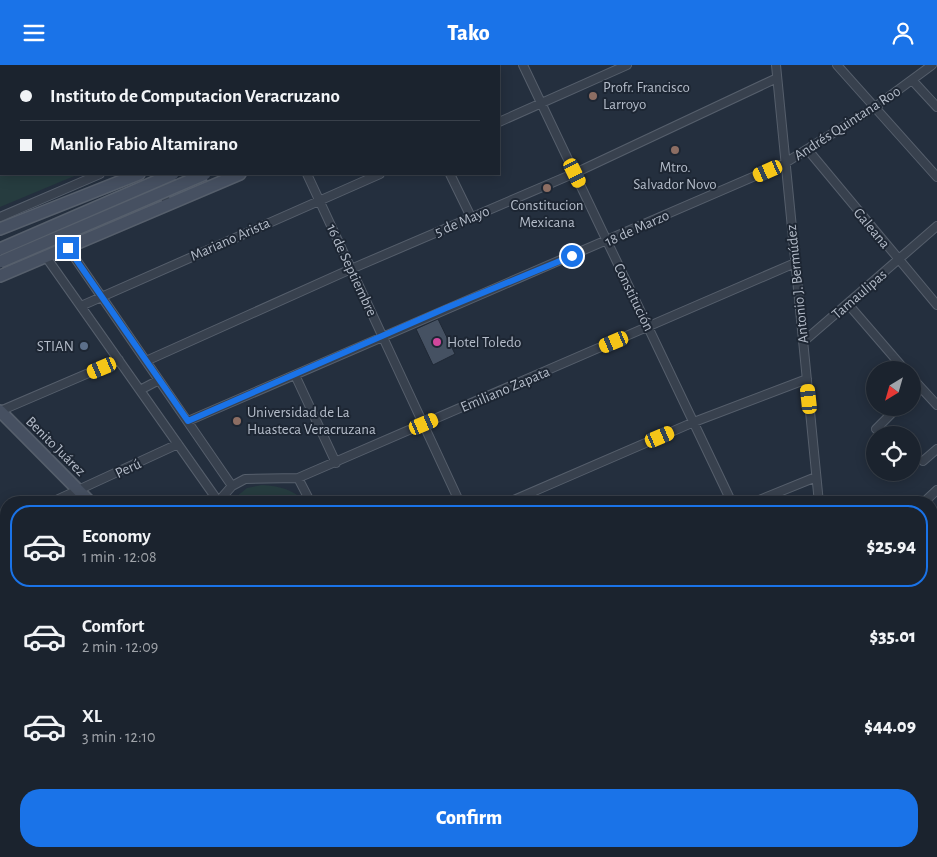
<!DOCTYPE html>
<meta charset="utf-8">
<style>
:root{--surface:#1b232e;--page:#242b36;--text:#f1f3f6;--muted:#a0a4aa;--line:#39404a;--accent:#1a73e8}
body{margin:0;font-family:"Alegreya Sans",sans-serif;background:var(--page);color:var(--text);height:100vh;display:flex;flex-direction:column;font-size:19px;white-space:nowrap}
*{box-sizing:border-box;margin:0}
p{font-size:16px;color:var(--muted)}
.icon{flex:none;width:28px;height:28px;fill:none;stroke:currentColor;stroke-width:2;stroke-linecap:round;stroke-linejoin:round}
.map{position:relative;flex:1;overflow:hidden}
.drawer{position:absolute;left:0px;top:431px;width:938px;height:361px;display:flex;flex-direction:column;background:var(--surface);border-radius:20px 20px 0 0;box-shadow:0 2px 12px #0003,0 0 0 1px var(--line)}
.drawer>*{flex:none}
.top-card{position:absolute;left:0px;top:0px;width:500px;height:110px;box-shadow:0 2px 12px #0003,0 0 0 1px var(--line);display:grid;align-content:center;height:110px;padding:0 20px;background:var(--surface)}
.needle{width:32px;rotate:217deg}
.controls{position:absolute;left:866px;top:296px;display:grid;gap:10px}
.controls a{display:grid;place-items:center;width:55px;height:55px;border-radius:50%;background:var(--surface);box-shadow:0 2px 12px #0003,0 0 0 1px var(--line);font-size:25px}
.end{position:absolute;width:22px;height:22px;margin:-11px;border:6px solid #1a73e8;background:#fff;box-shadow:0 0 0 2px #fff}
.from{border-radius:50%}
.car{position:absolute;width:15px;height:30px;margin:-15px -8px;border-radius:6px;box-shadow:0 0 4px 1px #0007;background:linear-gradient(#f5c518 24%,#345 0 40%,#f5c518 0 76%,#345 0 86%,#f5c518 0)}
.top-card b{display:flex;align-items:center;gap:18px;height:48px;font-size:19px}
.top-card b+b{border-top:1px solid var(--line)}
.top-card i{width:12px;height:12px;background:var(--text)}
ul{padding:9px 0 0;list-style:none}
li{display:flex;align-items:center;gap:15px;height:82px;margin:0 10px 8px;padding:0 10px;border:2px solid transparent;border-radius:20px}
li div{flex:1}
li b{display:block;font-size:19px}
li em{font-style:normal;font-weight:800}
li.current{border-color:var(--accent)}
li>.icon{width:45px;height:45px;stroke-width:1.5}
.button{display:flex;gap:10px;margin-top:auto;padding:10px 20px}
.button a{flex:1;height:58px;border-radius:20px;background:var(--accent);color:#fff;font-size:20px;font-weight:800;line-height:58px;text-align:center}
header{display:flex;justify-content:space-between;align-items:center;height:65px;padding:0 20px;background:var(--accent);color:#fff;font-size:22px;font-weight:800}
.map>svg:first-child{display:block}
.green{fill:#263c3f}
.building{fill:#455162;stroke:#1f2835}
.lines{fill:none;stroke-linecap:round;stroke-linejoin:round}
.street-casing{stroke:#565f6c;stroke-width:10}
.secondary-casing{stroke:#565f6c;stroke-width:14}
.street{stroke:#38414e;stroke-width:8}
.secondary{stroke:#465061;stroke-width:11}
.secondary-bridge-casing{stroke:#565f6c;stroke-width:14;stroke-linecap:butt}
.secondary-bridge{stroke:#465061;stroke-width:11}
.route{stroke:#1a73e8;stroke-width:6}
.education-dot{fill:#8d6e63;stroke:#1d2633;stroke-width:2}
.hotel-dot{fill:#d1479c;stroke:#1d2633;stroke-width:2}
.service-dot{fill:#5c6f8a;stroke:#1d2633;stroke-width:2}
.labels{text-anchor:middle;stroke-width:4;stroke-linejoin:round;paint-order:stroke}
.poi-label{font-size:15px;fill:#b4bcc9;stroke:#1d2633;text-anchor:start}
.street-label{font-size:15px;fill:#b4bcc9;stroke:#1d2633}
</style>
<header><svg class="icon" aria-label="menu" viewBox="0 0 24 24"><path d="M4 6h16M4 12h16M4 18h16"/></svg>Tako<svg class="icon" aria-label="person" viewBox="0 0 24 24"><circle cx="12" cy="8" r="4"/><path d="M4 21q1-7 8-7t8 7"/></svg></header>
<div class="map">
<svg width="937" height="792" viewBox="0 0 937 792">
<rect width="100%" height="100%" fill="#242f3e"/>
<path class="green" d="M 0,49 L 1,109 L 79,109 L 0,142 Z
M 262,420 C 279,421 293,424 305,437 L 230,437 L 247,423 Z"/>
<path class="building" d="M 438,254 L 455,289 L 433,300 L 416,264 Z"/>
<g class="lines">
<defs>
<path id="street" d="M 286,0 L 286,1
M 523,0 L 732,438
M 776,0 L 819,438
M 837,0 L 937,112
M 102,1 L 105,0
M 210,1 L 213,0
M 346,1 L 347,0
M 358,1 L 359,0
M 912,15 L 937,42
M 0,43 L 1,42
M 499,57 L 627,0
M 808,85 L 937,240
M 155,109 L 168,140
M 307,109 L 460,438
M 450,109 L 471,152
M 0,152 L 100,109
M 68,183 L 232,421
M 46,192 L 218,436
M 848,239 L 905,305
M 81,241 L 380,109
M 803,277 L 937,161
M 146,296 L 351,204 L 575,108 L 777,13
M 295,310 L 336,398
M 912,313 L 937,340
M 140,325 L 159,315
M 912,329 L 920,322
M 0,346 L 119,295
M 188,356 L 785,98 L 875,42 L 932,0
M 876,364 L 898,342
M 923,396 L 937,384
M 298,413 L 311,438
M 50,438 L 178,379
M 217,438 L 232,421 L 245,414 L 298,413 L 795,198
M 507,438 L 694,357 L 807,314
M 752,438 L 816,412
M 923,438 L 937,425
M 0,457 L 6,455
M 931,537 L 937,544
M 0,568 L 6,565
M 931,568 L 937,565
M 931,670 L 937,666
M 0,737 L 6,731
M 931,772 L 937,777
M 277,786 L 282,792
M 559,786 L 565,792
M 628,786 L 631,792
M 858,786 L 858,792
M 87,792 L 93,786
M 112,792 L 118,786
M 246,792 L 252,786
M 390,792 L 396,786
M 675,792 L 690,786"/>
<path id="secondary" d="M 400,1 L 403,0
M 429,1 L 432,0
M 456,1 L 459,0
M 480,1 L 483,0
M 0,164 L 139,109
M 0,211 L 240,109
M 0,346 L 91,438
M 0,711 L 6,717
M 78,786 L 84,792
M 444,786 L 449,792"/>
</defs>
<use href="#street" class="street-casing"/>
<use href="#secondary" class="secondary-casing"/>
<use href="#street" class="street"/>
<use href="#secondary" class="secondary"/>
<defs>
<path id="secondary-bridge" d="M 0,184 L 173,109
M 0,197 L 205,109"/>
</defs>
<use href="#secondary-bridge" class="secondary-bridge-casing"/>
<use href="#secondary-bridge" class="secondary-bridge"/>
</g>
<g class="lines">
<path class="route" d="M 68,183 L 188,356 L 446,243 L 572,191"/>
</g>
<g class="education-dot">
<circle cx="593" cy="31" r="5"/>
<circle cx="675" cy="85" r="5"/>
<circle cx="547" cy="123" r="5"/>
<circle cx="237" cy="356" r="5"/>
</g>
<circle class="hotel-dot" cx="437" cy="277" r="5"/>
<circle class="service-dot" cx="84" cy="281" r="5"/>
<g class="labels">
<g class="poi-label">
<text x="603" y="27">Profr. Francisco<tspan x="603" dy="17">Larroyo</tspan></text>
<text x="675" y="107" text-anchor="middle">Mtro.<tspan x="675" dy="17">Salvador Novo</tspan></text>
<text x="547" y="145" text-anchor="middle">Constitucion<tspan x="547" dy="17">Mexicana</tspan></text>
<text x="447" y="282">Hotel Toledo</text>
<text x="74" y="286" text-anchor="end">STIAN</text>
<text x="247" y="352">Universidad de La<tspan x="247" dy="17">Huasteca Veracruzana</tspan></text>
</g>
<g class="street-label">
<text transform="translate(847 58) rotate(-33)" y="5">Andrés Quintana Roo</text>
<text transform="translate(462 156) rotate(-23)" y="5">5 de Mayo</text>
<text transform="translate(637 163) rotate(-24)" y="5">18 de Marzo</text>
<text transform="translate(872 163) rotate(50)" y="5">Galeana</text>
<text transform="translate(230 174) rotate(-24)" y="5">Mariano Arista</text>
<text transform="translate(352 205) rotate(65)" y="5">16 de Septiembre</text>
<text transform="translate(797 219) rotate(-96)" y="5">Antonio J. Bermúdez</text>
<text transform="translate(859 229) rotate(-41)" y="5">Tamaulipas</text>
<text transform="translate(634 232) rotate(64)" y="5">Constitución</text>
<text transform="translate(505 324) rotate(-23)" y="5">Emiliano Zapata</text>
<text transform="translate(56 381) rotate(45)" y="5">Benito Juárez</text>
<text transform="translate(128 403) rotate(-25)" y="5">Perú</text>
</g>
</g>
</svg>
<div class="controls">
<a><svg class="needle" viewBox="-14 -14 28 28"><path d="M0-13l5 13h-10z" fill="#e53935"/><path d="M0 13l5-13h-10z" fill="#a0a4aa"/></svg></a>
<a><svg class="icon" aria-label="locate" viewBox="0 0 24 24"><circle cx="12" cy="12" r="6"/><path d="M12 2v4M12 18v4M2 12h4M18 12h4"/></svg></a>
</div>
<i class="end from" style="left:572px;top:191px"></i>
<i class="end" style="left:68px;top:183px"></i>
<i class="car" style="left:768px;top:106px;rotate:246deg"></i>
<i class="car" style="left:575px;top:108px;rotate:154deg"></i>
<i class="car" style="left:614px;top:277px;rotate:247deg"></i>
<i class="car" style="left:102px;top:303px;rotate:247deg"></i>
<i class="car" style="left:809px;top:334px;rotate:354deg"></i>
<i class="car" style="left:424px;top:359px;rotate:67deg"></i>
<i class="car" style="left:660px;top:372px;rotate:67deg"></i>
<div class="top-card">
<b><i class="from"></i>Instituto de Computacion Veracruzano</b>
<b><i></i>Manlio Fabio Altamirano</b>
</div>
<section class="drawer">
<ul>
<li class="current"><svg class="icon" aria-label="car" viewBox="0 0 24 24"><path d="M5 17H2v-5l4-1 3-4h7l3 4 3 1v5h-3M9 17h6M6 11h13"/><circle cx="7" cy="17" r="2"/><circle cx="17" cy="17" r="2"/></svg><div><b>Economy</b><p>1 min · 12:08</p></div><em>$25.94</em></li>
<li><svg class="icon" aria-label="car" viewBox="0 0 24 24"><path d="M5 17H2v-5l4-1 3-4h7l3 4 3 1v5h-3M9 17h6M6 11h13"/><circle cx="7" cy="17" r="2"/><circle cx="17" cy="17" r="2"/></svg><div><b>Comfort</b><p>2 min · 12:09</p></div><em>$35.01</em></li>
<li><svg class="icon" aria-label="car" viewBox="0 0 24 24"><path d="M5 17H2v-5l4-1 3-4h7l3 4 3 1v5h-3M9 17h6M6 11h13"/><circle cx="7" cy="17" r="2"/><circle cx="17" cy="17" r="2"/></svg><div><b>XL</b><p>3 min · 12:10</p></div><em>$44.09</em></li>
</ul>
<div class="button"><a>Confirm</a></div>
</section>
</div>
